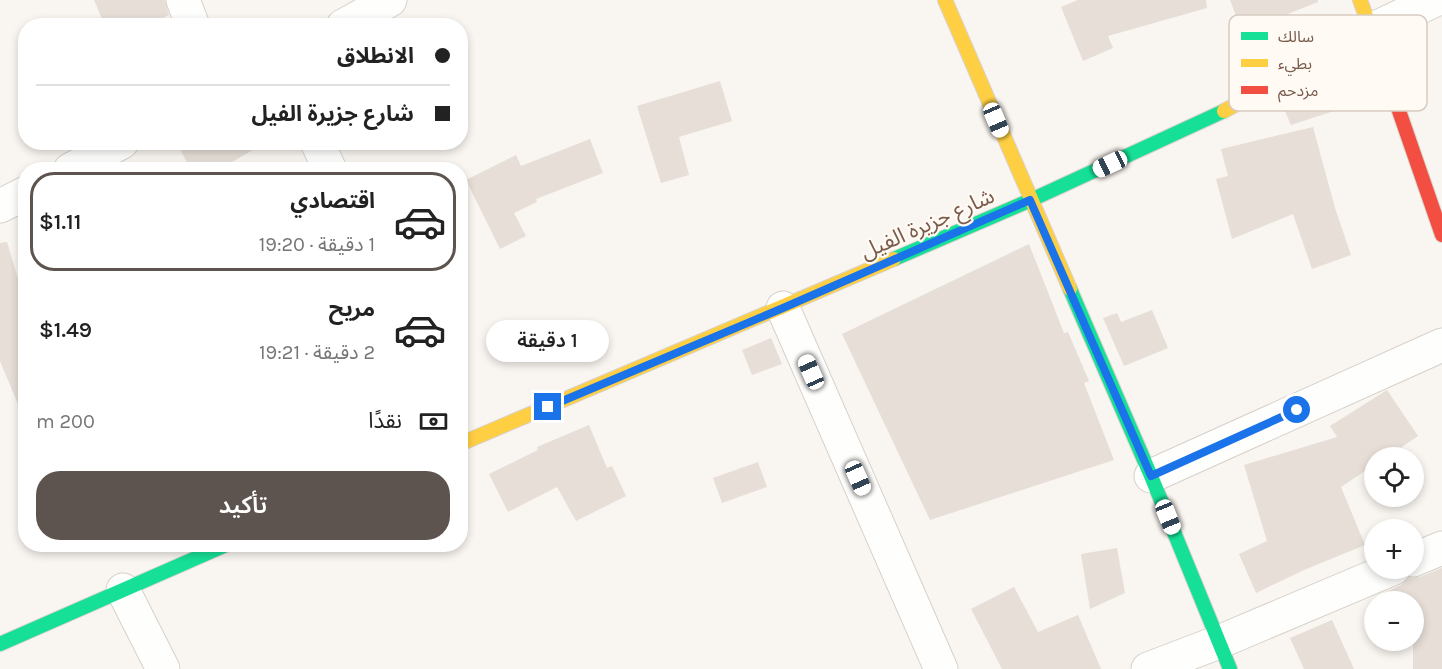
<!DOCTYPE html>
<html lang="ar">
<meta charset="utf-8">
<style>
:root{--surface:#fff;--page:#f2f2f2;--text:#222;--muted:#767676;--line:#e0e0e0;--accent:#5d544f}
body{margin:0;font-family:Karla,"Noto Sans Arabic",sans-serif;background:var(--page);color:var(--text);direction:rtl;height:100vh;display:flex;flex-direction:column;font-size:22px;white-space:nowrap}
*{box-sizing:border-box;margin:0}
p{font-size:20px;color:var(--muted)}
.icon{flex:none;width:33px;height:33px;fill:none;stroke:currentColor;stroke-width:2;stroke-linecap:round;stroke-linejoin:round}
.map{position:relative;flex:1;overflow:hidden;direction:ltr}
.side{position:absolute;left:18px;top:162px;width:450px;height:390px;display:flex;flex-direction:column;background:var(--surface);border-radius:24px;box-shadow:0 3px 9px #0003;direction:rtl}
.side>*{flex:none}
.top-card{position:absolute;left:18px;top:18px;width:450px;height:132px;border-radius:24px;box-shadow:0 3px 9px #0003;direction:rtl;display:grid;align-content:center;height:132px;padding:0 18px;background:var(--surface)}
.tools{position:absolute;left:1364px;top:447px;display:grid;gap:12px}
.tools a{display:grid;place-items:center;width:60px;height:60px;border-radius:50%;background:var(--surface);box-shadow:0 3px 9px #0003;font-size:30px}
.end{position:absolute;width:27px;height:27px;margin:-14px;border:8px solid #1a73e8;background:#fff;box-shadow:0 0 0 3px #fff}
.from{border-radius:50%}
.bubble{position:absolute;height:42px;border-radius:21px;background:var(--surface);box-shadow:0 3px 9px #0003;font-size:20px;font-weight:600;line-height:42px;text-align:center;direction:rtl}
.car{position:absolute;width:18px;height:36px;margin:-18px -9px;border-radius:8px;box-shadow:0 0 4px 2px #0007;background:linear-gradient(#fff 24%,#345 0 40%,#fff 0 76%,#345 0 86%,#fff 0)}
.top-card b{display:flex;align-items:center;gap:21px;height:57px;font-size:22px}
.top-card b+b{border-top:2px solid var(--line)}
.top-card i{width:15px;height:15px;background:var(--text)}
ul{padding:10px 0 0;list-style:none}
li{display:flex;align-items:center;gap:18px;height:99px;margin:0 12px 9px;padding:0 6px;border:3px solid transparent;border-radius:24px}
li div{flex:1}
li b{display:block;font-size:22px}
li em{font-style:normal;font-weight:600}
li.active{border-color:var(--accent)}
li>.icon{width:54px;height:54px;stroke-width:1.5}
.pay{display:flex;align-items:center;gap:15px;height:66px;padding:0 18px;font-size:22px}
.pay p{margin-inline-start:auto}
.primary-button{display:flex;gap:12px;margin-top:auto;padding:12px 18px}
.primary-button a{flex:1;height:69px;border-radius:24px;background:var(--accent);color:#fff;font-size:24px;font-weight:600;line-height:69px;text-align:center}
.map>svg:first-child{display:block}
.building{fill:#e6ded7}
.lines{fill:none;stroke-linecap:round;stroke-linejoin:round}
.street-casing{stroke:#d7d1cb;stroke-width:35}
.fast-casing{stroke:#d9d2cb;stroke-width:16}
.slow-casing{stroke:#d9d2cb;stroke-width:16}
.jam-casing{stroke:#d9d2cb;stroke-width:16}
.street{stroke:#fefefd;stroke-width:33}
.fast{stroke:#16e098;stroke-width:14}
.slow{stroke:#ffcf43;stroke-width:14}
.jam{stroke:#f24e42;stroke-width:14}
.route{stroke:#1a73e8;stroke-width:8}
.labels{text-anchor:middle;stroke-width:4.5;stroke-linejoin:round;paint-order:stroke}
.street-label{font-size:22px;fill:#7a5c4d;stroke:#fffaf3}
.key{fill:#fffaf3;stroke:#d7cbc1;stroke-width:1.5}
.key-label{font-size:16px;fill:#7a5c4d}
</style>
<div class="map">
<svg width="1442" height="669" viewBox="0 0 1442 669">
<rect width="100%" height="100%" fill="#f9f5f0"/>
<path class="building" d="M 94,0 L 165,0 L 169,15 L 145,26 L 105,26 Z
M 1078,0 L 1206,0 L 1207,8 L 1108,36 L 1113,48 L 1083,61 L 1061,7 Z
M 1230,0 L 1318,0 L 1318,2 L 1242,32 Z
M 1332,76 L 1343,108 L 1291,125 L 1281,102 L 1307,87 Z
M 720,81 L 732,121 L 679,137 L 689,175 L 661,183 L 637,106 Z
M 1313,127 L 1335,208 L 1351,255 L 1312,269 L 1293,214 L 1232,239 L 1216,179 L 1228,176 L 1221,149 Z
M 590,139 L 603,173 L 536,199 L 537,202 L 514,213 L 526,236 L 500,249 L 466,180 L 516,155 L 521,166 Z
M 176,142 L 267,142 L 218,170 L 191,170 Z
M 7,242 L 26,305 L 25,421 L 0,361 L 0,243 Z
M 1029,244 L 1064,333 L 1068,332 L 1089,381 L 1084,383 L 1114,460 L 930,520 L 842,334 Z
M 1152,310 L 1168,348 L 1124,366 L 1103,318 L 1117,313 L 1121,322 Z
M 771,338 L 782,364 L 752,375 L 742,350 Z
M 1387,390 L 1418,436 L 1386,458 L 1374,458 L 1374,465 L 1341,487 L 1365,545 L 1304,570 L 1256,593 L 1239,554 L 1267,541 L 1244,465 L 1337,437 L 1330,426 Z
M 589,425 L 607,468 L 612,466 L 626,496 L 576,521 L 557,487 L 508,512 L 489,474 L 538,450 L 537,447 Z
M 758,462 L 767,487 L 722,503 L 713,478 Z
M 1117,548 L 1125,593 L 1090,609 L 1081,554 Z
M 1442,568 L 1442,669 L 1413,669 L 1413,602 L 1387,602 L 1384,593 L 1401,585 L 1409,578 L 1420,577 Z
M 1014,587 L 1038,632 L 1078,615 L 1101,669 L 1002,669 L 971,609 Z
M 1332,620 L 1354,669 L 1304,669 L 1290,638 Z"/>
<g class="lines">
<defs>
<path id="street" d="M 183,0 L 193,26
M 343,26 L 390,0
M 1371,30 L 1435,0
M 317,142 L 330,170
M 70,170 L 122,142
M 0,206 L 26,193
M 783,308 L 941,669
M 1151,476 L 1442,345
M 1413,560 L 1442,548
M 123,590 L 163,669
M 1148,669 L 1219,642 L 1394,568"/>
<path id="fast" d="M 894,259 L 1031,200 L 1224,111
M 1070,289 L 1151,476 L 1230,669
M 0,644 L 228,544"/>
<path id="slow" d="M 945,0 L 1070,289
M 1224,111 L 1371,30 L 1360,0
M 460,444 L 894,259"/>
<path id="jam" d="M 1371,30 L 1442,235"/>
</defs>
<use href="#street" class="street-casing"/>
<use href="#fast" class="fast-casing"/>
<use href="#slow" class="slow-casing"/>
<use href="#jam" class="jam-casing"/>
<use href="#street" class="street"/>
<use href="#fast" class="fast"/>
<use href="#slow" class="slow"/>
<use href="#jam" class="jam"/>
</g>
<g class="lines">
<path class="route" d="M 548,407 L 783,308 L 1030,200 L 1151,476 L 1297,410"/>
</g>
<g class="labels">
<g class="street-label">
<text transform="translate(927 223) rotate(-24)" y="8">شارع جزيرة الفيل</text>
</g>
</g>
<rect x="1229" y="15" width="198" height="96" rx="9" class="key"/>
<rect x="1241" y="32" width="27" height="8" fill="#16e098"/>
<rect x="1241" y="59" width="27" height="8" fill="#ffcf43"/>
<rect x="1241" y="86" width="27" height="8" fill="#f24e42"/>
<g class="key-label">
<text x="1278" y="42">سالك</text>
<text x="1278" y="69">بطيء</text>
<text x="1278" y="96">مزدحم</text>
</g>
</svg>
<div class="tools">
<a><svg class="icon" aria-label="locate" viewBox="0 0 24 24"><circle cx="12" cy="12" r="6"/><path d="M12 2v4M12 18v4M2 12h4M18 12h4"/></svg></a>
<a>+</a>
<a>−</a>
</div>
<i class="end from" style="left:1297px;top:410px"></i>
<i class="end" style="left:548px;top:407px"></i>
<div class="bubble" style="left:486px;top:320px;width:123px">1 دقيقة</div>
<i class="car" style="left:996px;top:120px;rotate:157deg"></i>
<i class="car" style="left:1110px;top:164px;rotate:245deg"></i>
<i class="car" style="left:811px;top:372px;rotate:336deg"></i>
<i class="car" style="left:858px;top:478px;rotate:156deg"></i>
<i class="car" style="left:1168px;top:517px;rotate:158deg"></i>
<div class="top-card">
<b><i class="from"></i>الانطلاق</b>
<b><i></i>شارع جزيرة الفيل</b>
</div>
<section class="side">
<ul>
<li class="active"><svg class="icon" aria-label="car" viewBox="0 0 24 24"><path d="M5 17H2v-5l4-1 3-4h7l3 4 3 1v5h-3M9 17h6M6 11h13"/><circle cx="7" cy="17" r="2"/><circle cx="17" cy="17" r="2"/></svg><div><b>اقتصادي</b><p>1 دقيقة · 19:20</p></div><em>$1.11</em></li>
<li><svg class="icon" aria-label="car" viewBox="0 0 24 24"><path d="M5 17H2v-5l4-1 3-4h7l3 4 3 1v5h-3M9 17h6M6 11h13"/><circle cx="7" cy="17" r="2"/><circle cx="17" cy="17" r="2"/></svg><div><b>مريح</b><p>2 دقيقة · 19:21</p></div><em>$1.49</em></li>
</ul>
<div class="pay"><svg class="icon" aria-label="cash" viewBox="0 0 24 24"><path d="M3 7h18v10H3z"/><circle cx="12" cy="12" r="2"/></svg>نقدًا<p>200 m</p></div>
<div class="primary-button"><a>تأكيد</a></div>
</section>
</div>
